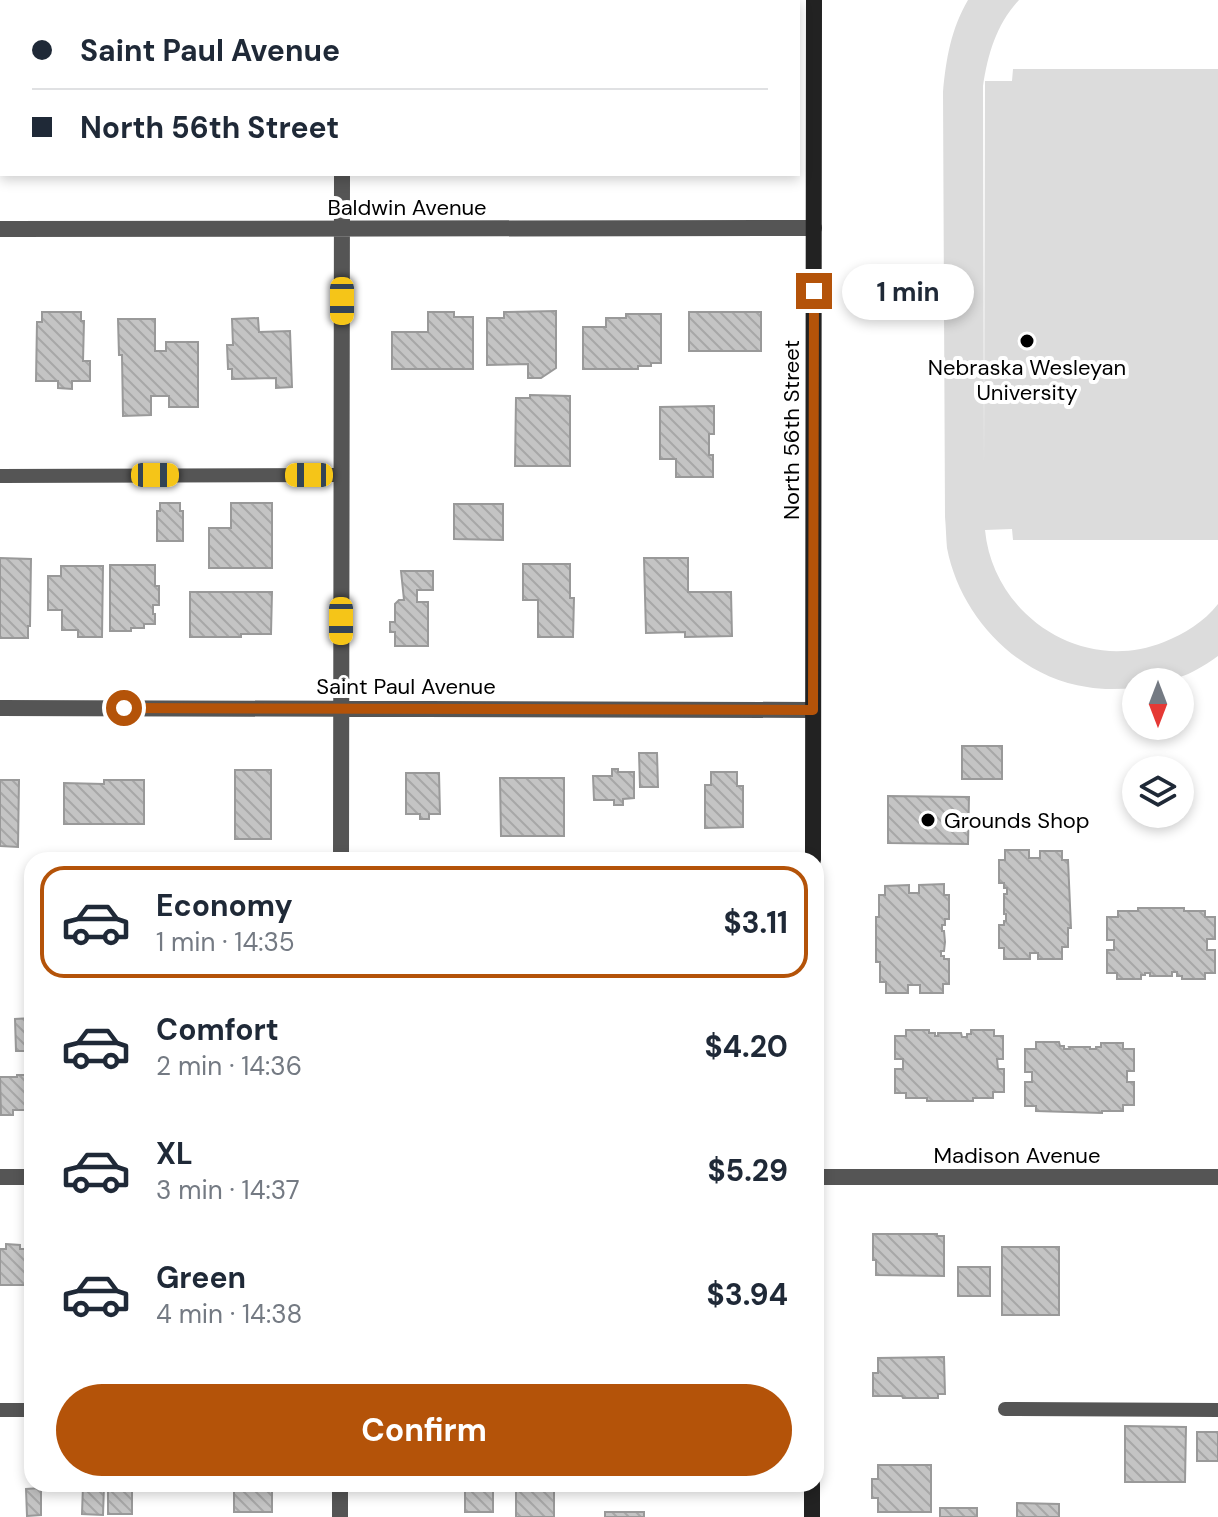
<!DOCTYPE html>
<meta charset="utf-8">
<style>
:root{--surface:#fff;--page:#f2f2f3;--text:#1f2937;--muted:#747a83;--line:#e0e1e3;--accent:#b45309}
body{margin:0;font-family:"DM Sans",sans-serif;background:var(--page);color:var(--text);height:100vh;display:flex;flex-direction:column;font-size:30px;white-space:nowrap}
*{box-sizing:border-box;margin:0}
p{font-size:26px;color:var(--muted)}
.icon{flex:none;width:44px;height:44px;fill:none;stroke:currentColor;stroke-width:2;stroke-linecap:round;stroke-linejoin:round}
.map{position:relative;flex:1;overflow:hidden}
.sheet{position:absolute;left:24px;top:852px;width:800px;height:640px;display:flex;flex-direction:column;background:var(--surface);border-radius:24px;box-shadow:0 4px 12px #0003}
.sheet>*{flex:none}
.hud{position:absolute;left:0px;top:0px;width:800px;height:176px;box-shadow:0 4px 12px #0003;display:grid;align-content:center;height:176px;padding:0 32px;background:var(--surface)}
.needle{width:52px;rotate:180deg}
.tools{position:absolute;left:1122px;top:668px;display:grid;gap:16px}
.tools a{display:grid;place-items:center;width:72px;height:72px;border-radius:50%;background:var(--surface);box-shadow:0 4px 12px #0003;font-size:40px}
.end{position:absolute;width:36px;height:36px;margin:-18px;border:10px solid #b45309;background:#fff;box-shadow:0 0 0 4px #fff}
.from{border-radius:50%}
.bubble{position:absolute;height:56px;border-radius:28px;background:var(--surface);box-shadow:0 4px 12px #0003;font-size:26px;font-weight:700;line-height:56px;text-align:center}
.car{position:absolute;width:24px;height:48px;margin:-24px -12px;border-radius:10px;box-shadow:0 0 6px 2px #0007;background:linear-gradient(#f5c518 24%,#345 0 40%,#f5c518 0 76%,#345 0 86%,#f5c518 0)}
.hud b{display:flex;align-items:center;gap:28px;height:76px;font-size:30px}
.hud b+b{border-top:2px solid var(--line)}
.hud i{width:20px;height:20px;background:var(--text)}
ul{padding:14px 0 0;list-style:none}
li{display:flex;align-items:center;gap:24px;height:112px;margin:0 16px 12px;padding:0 16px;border:4px solid transparent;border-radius:24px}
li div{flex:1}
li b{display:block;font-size:30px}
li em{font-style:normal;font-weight:700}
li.selected{border-color:var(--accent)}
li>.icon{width:72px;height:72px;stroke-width:1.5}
.button{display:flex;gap:16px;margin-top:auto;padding:16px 32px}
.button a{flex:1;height:92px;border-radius:48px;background:var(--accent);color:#fff;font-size:32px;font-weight:700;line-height:92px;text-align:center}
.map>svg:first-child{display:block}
.pitch{fill:#dcdcdc}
.building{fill:url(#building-back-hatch);stroke:#999;stroke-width:2}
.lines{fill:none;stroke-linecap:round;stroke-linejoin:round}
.lane{stroke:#555;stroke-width:14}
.street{stroke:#555;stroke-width:16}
.secondary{stroke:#222;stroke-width:16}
.route{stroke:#b45309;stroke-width:10}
.poi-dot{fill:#000;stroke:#fff;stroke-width:3}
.labels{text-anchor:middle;stroke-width:8;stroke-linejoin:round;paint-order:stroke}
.street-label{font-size:22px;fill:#000;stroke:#fff}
.poi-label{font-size:22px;fill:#000;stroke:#fff}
</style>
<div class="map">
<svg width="1218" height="1517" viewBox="0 0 1218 1517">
<defs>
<pattern id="building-back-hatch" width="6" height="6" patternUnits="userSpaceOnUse" patternTransform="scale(2)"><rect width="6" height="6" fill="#c4c4c4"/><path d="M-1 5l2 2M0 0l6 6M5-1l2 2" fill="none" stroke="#a7a7a7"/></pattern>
</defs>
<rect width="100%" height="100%" fill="#fff"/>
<path class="pitch" d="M 968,0 L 1019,0 C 996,25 988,54 983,86 L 984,470 L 985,81 L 1012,81 L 1013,69 L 1218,69 L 1218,540 L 1013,540 L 1012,529 L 985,530 C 993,615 1082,675 1164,642 C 1184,634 1204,622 1218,604 L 1218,656 C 1187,678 1173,682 1136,682 L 1136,688 C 1120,689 1103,690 1087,687 C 1017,677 960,616 947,548 C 946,538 946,527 945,517 L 943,92 C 946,59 951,29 968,0 Z"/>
<path class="building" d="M 556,311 L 556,368 L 541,378 L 528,378 L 528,364 L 487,365 L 487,318 L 504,318 L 504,312 Z
M 42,312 L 81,312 L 81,321 L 84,321 L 83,361 L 90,361 L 90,381 L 72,381 L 72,389 L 58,388 L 58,381 L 36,381 L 37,322 L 42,322 Z
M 428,312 L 454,312 L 454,317 L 473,317 L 473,369 L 392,369 L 392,332 L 428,332 Z
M 689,312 L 761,312 L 761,351 L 689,351 Z
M 626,314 L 661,314 L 661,363 L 651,363 L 651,366 L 638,366 L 638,369 L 583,369 L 583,327 L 606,327 L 606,318 L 626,318 Z
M 258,318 L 259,332 L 290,331 L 292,387 L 276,388 L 276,378 L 232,379 L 232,369 L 228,369 L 227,345 L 233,345 L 232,319 Z
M 118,319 L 155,319 L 155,351 L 166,351 L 166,342 L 198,342 L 198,407 L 169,407 L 169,396 L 151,396 L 151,415 L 123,416 L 122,355 L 119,355 Z
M 530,395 L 570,396 L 570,466 L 515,466 L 516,398 L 530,398 Z
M 714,406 L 714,434 L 709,434 L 709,455 L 713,455 L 713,477 L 676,477 L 676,459 L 660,459 L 660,407 Z
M 160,503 L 180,503 L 180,511 L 183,511 L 183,541 L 157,541 L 157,511 L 160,511 Z
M 231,503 L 272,503 L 272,568 L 209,568 L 209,528 L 231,528 Z
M 454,504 L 503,504 L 503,540 L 454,539 Z
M 0,558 L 31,559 L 30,626 L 28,626 L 28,638 L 0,638 Z
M 644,558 L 688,558 L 688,592 L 731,592 L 732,636 L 685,637 L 685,632 L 646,633 Z
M 523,564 L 570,564 L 570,598 L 574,598 L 573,637 L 538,637 L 538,600 L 523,600 Z
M 110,565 L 155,565 L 155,586 L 159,586 L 159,605 L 153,605 L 153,614 L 155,614 L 155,624 L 144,624 L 144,628 L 131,628 L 131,631 L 110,631 Z
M 61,566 L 103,566 L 102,637 L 78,637 L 78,630 L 62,630 L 62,610 L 48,610 L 48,576 L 61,576 Z
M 401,571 L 433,571 L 433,590 L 417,590 L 417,602 L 428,602 L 428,646 L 395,646 L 395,632 L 390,632 L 390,622 L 395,622 L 395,604 L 399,600 L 404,600 Z
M 190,592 L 272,592 L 271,634 L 241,634 L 241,637 L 190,637 Z
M 962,746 L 1002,746 L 1002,779 L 962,779 Z
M 639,753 L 657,753 L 658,787 L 640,787 Z
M 612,769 L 618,769 L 618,772 L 634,772 L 634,798 L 623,799 L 623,805 L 614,805 L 614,800 L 594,800 L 593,776 L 612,776 Z
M 235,770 L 271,770 L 271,839 L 235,839 Z
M 711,772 L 737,772 L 737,786 L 743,786 L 743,827 L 705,828 L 705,785 L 711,785 Z
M 406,773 L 439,773 L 440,814 L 429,814 L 429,819 L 420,819 L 420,814 L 406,814 Z
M 500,778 L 564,778 L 564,836 L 501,836 Z
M 0,780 L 19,780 L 18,847 L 0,846 Z
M 104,780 L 144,780 L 144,824 L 64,824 L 64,783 L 104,784 Z
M 888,796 L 969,797 L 968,844 L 888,843 Z
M 1005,850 L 1029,850 L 1029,858 L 1040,858 L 1040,851 L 1062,851 L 1062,860 L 1068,860 L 1071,928 L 1068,928 L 1068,947 L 1062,947 L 1062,959 L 1038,959 L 1038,953 L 1030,953 L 1030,959 L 1004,959 L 1004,948 L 999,948 L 999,925 L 1004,925 L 1004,921 L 1006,921 L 1006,914 L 1004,914 L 1004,894 L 1007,894 L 1007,888 L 1004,888 L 1004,883 L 999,883 L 999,860 L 1005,860 Z
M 272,855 L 272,860 L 234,860 L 234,856 Z
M 944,884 L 944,895 L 949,895 L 949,919 L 945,919 L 945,925 L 942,925 L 942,931 L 944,931 L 945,942 L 944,951 L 941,951 L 941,956 L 944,956 L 944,959 L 949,959 L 949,984 L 943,984 L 943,993 L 920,993 L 920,985 L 908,985 L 908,993 L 886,993 L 886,982 L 880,982 L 880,962 L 876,962 L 876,917 L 879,917 L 879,895 L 885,895 L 885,886 L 909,885 L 909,893 L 919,893 L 919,885 Z
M 1138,908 L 1184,908 L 1184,911 L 1205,911 L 1205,917 L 1215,917 L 1215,939 L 1207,939 L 1207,950 L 1215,950 L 1215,973 L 1205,973 L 1205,979 L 1182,979 L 1182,976 L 1177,976 L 1177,972 L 1172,972 L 1172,976 L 1150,976 L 1150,973 L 1145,973 L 1145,975 L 1141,975 L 1141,979 L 1117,979 L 1117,973 L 1107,973 L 1107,950 L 1114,950 L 1114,940 L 1107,940 L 1107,917 L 1118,917 L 1118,911 L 1138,911 Z
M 32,1018 L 32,1051 L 16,1051 L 15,1019 Z
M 906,1030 L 929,1030 L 929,1033 L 935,1033 L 935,1036 L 938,1036 L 938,1033 L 961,1033 L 962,1037 L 967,1037 L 967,1034 L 971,1034 L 971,1030 L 994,1030 L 994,1036 L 1003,1036 L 1003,1059 L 997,1059 L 998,1069 L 1004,1069 L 1004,1092 L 993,1092 L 993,1098 L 973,1098 L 973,1101 L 927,1101 L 927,1098 L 906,1098 L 906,1093 L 895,1093 L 895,1069 L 903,1069 L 903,1059 L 895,1059 L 895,1036 L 906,1036 Z
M 1036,1042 L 1059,1042 L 1060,1046 L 1064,1046 L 1064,1049 L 1070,1049 L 1069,1047 L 1090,1047 L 1090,1049 L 1096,1049 L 1096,1047 L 1101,1047 L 1101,1043 L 1123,1043 L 1123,1049 L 1134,1049 L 1134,1071 L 1127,1071 L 1127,1082 L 1134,1082 L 1134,1105 L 1123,1105 L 1123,1111 L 1102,1111 L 1102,1113 L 1036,1111 L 1036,1106 L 1025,1106 L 1025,1082 L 1032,1082 L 1032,1072 L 1025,1072 L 1025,1049 L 1036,1049 Z
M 17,1075 L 27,1075 L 26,1110 L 13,1110 L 13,1115 L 1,1115 L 0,1077 L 17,1077 Z
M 873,1234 L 937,1234 L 937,1236 L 944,1236 L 944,1276 L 876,1275 L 876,1260 L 873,1260 Z
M 6,1244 L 20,1245 L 20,1249 L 32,1249 L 32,1285 L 0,1285 L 0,1249 L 6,1249 Z
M 1002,1247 L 1059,1247 L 1059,1315 L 1002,1315 Z
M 958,1267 L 990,1267 L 990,1296 L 958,1296 Z
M 944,1357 L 945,1394 L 938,1394 L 938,1398 L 903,1398 L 902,1396 L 873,1396 L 873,1373 L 878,1373 L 878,1358 Z
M 1125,1426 L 1186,1427 L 1185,1482 L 1125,1482 Z
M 1197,1432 L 1218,1432 L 1218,1461 L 1197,1461 Z
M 878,1465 L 931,1465 L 931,1512 L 878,1512 L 878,1498 L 872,1498 L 872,1479 L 878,1479 Z
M 234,1484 L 272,1484 L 272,1512 L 234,1512 Z
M 402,1484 L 453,1484 L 453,1490 L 402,1488 Z
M 465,1484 L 493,1484 L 493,1512 L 465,1512 Z
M 83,1485 L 104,1486 L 103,1515 L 82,1514 Z
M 108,1485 L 132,1485 L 132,1514 L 108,1514 Z
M 41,1488 L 41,1515 L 27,1516 L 26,1489 Z
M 516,1488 L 554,1488 L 554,1517 L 516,1517 Z
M 1017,1503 L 1059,1504 L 1059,1517 L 1017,1517 Z
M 940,1508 L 977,1508 L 977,1517 L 940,1517 Z
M 605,1512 L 644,1512 L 644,1517 L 605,1517 Z"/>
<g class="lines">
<path class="lane" d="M 0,476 L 341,475
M 1005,1409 L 1218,1410
M 0,1410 L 32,1410"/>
<path class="street" d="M 341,0 L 341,2
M 0,229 L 814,228
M 0,708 L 813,710
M 341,860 L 342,174
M 0,1177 L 32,1177
M 816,1177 L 1218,1177
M 340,1484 L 340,1517"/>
<path class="secondary" d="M 813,860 L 814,0
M 812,1517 L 812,1484"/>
</g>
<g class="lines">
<path class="route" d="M 124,708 L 813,710 L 814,291"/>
</g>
<g class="poi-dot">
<circle cx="1027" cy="341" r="8"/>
<circle cx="928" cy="820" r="8"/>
</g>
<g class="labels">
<g class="street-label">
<text x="407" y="215">Baldwin Avenue</text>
<text transform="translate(791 430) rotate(-90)" y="8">North 56th Street</text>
<text x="406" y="694">Saint Paul Avenue</text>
<text x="1017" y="1163">Madison Avenue</text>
</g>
<g class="poi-label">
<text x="1027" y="375">Nebraska Wesleyan<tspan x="1027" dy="25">University</tspan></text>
<text x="944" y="828" text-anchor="start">Grounds Shop</text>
</g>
</g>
</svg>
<div class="tools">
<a><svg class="needle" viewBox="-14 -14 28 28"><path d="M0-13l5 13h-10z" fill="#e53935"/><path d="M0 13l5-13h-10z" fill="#747a83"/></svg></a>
<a><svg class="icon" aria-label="layers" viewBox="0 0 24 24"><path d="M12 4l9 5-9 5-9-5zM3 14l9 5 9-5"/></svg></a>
</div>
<i class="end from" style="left:124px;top:708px"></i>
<i class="end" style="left:814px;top:291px"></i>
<div class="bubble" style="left:842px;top:264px;width:132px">1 min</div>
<i class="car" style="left:342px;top:301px;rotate:180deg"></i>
<i class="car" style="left:155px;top:475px;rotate:90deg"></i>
<i class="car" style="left:309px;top:475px;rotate:270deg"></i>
<i class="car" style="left:341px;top:621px;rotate:180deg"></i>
<div class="hud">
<b><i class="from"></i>Saint Paul Avenue</b>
<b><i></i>North 56th Street</b>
</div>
<section class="sheet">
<ul>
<li class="selected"><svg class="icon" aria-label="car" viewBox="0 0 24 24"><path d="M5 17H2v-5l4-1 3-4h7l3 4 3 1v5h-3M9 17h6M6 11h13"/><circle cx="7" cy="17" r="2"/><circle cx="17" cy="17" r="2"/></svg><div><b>Economy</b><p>1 min · 14:35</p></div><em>$3.11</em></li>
<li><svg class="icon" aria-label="car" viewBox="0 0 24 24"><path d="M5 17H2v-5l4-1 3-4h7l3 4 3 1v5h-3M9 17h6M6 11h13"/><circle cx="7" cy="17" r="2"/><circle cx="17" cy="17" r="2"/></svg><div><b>Comfort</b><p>2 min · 14:36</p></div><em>$4.20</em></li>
<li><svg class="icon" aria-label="car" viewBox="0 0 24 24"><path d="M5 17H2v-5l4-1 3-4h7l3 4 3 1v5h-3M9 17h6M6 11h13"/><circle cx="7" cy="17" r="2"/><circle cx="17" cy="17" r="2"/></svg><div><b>XL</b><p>3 min · 14:37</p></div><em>$5.29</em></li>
<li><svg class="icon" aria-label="car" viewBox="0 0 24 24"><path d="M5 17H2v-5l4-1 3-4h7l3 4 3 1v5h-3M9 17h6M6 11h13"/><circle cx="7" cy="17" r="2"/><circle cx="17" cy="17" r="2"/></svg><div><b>Green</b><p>4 min · 14:38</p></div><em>$3.94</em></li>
</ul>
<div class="button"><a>Confirm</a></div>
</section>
</div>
